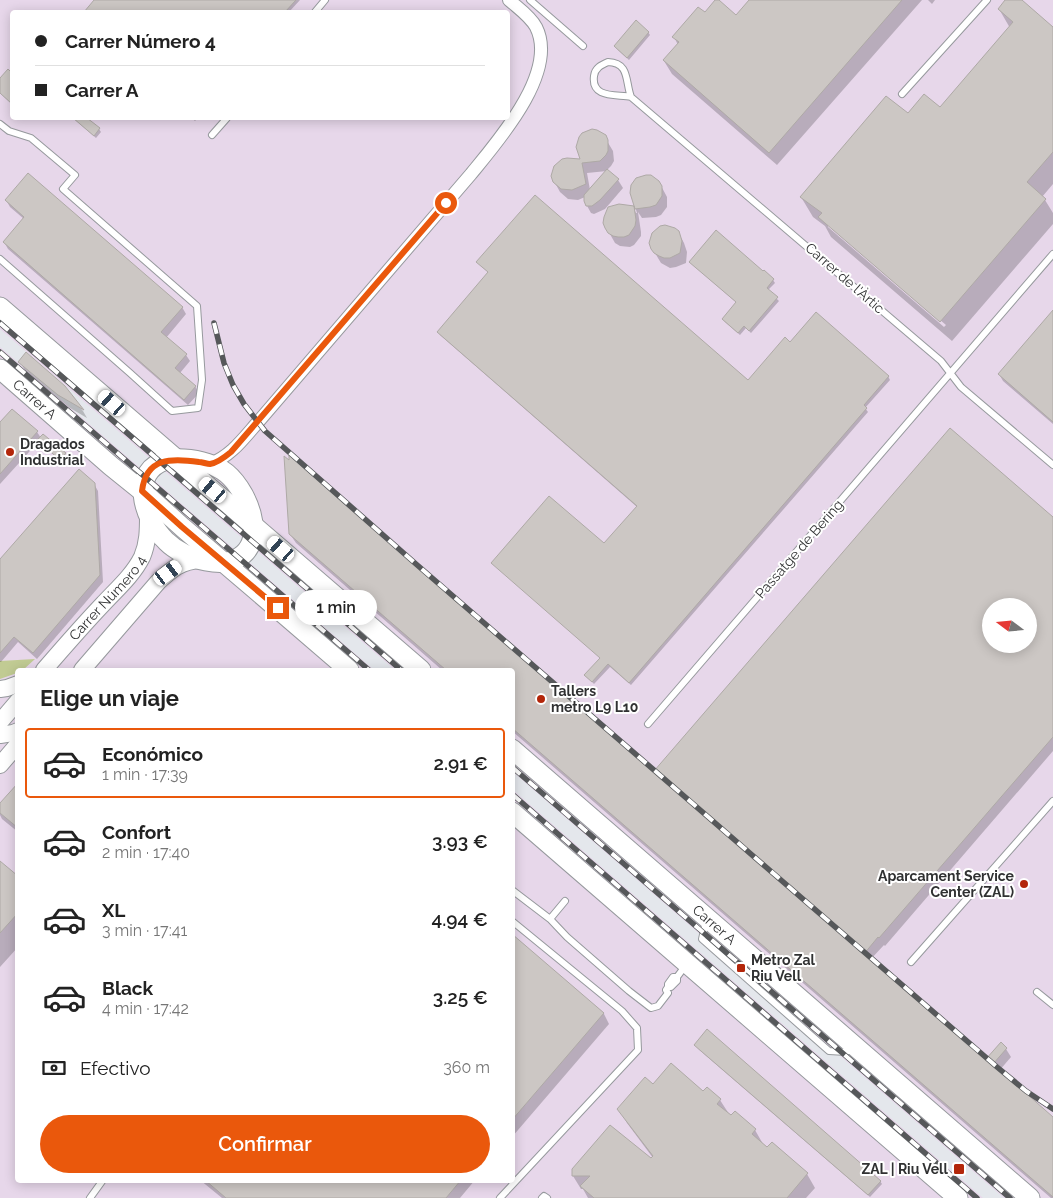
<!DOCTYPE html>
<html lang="es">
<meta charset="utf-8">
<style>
:root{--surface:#fff;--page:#f2f2f2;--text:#222;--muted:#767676;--line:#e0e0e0;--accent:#ea580c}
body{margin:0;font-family:Raleway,sans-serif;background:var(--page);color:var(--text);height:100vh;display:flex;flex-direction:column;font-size:19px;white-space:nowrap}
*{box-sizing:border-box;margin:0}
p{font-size:16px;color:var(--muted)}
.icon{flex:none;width:28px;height:28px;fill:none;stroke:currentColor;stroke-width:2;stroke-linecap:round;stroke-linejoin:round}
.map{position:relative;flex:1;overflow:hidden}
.side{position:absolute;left:15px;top:668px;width:500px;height:515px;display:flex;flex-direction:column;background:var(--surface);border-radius:5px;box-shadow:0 2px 12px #0003}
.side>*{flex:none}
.hud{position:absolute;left:10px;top:10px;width:500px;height:110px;border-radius:5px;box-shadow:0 2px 12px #0003;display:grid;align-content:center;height:110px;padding:0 25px;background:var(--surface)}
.needle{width:32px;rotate:286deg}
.tools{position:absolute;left:982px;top:598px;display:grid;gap:10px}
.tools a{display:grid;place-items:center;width:55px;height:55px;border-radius:50%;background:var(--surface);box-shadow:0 2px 12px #0003;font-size:25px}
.end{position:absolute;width:22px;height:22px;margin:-11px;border:6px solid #ea580c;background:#fff;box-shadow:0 0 0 2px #fff}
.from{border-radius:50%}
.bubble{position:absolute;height:35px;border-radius:18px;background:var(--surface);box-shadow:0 2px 12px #0003;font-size:16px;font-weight:600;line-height:35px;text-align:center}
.car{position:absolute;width:15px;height:30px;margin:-15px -8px;border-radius:6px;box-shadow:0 0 4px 1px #0007;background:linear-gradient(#fff 24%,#345 0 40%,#fff 0 76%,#345 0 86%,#fff 0)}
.hud b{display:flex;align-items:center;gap:18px;height:48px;font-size:19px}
.hud b+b{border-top:1px solid var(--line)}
.hud i{width:12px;height:12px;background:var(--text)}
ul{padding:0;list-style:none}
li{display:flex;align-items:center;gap:15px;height:70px;margin:0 10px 8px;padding:0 15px;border:2px solid transparent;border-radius:5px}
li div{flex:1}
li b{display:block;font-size:19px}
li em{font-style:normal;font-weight:600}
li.selected{border-color:var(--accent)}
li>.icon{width:45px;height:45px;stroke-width:1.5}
h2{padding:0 25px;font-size:22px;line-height:60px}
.pay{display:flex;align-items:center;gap:12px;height:55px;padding:0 25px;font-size:19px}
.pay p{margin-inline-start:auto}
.cta{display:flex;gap:10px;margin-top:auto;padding:10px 25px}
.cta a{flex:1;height:58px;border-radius:30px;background:var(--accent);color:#fff;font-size:20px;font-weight:600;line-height:58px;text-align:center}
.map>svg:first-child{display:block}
.industrial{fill:#e7d7ea;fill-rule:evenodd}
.green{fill:#c1cb93}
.shadow{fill:#0003;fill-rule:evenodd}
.building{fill:#ccc7c4;stroke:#aea9a6;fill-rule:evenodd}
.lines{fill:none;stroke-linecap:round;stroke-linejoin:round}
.service-casing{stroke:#96999d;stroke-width:8}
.minor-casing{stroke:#96999d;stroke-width:14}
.tertiary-casing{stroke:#96999d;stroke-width:18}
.secondary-casing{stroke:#96999d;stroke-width:21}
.service{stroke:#fff;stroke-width:6}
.minor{stroke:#fff;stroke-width:12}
.tertiary{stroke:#fff;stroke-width:16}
.secondary{stroke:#fff;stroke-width:19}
.rail-casing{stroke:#56585a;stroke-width:5.5}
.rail{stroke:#fff;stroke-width:4;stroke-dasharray:11;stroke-linecap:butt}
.route{stroke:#ea580c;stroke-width:6}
.poi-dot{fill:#b3260a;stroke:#fff;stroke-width:2}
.labels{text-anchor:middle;stroke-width:4;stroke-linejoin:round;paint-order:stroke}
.street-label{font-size:14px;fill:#303132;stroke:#fff}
.poi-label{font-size:14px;font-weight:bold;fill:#303132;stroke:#fff;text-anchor:start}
</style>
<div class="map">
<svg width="1053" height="1198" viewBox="0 0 1053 1198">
<rect width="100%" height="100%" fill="#e4e7ec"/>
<path class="industrial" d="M 0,0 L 1053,0 L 1053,1198 L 1004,1198 L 513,772 L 512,670 L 395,670 L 0,329 ZM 12,12 L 508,12 L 508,118 L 12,118 ZM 991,606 L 1029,606 L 1029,644 L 991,644 Z
M 0,347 L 374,670 L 18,670 L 18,1180 L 512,1180 L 513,790 L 983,1198 L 0,1198 Z"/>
<path class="green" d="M 35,659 L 23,670 L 18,670 L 17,673 L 0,679 L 0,661 Z"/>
<path class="shadow" d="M 96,0 L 300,0 L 289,12 L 85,12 Z
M 717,0 L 736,17 L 750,0 L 922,0 L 777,165 L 672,74 L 664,61 L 678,45 L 674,37 L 705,14 Z
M 928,0 L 935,0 L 932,4 Z
M 1007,0 L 1020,0 L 1053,28 L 1053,184 L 1042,197 L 1045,200 L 1053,213 L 1053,224 L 952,341 L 831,237 L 825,226 L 813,217 L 801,197 L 908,115 L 940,109 L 1010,28 L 999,9 ZM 828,224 L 946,325 L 944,327 L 828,227 Z
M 648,32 L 650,35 L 629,60 L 617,49 L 615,47 Z
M 8,71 L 12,75 L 12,104 L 0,93 L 0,80 Z
M 73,118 L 85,118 L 99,129 L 101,132 L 96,138 Z
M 191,118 L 198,118 L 195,121 Z
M 607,141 L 613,151 L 614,161 L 611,166 L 607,170 L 618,180 L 623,188 L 605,209 L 594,214 L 591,213 L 586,204 L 585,197 L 578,200 L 568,199 L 560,192 L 554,181 ZM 607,171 L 590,190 L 587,173 Z
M 659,182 L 667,197 L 667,207 L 661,215 L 656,217 L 642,218 L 638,212 L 641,232 L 641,236 L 634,245 L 630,247 L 620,246 L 615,243 L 606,227 L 633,207 L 636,213 L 637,213 L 631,193 Z
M 6,200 L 182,307 L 186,314 L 166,338 L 186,355 L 190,361 L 180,373 L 195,386 L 199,393 L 188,405 L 8,249 L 4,242 L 24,219 L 10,207 Z
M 678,232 L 684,243 L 687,252 L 686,263 L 676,267 L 670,268 L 661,263 L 652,248 Z
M 478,262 L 748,382 L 791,343 L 888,376 L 890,380 L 865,408 L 868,412 L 631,685 L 610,667 L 594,684 L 586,676 L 601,659 L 604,545 L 637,507 L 440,335 L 439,332 L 489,273 L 480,265 Z
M 690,262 L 773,280 L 775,283 L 768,290 L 779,301 L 751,333 L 746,328 L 740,335 L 725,322 L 723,319 L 737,303 L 692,264 Z
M 1053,312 L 1053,424 L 1003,381 L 999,374 Z
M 20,362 L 64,387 L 83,411 L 87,418 L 70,408 L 26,372 Z
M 0,424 L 37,432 L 41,438 L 43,436 L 65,454 L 67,457 L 62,462 L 40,443 L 39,441 L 0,484 Z
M 286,458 L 654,773 L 1053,519 L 1053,751 L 885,946 L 884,945 L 870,960 L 986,1060 L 1006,1049 L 1011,1057 L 999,1071 L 1053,1118 L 1053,1198 L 1051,1198 L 512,731 L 512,670 L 442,670 L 296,543 L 290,534 ZM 991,606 L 1029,606 L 1029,644 L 991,644 Z
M 94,484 L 98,491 L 103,582 L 37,659 L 18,642 L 1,662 L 0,662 L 0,561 Z
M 18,785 L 18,832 L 2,819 L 0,815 L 0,805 Z
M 0,862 L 18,878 L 18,947 L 0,967 Z
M 512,936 L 604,1014 L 609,1024 L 512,1137 Z
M 697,1048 L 880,1181 L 882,1184 L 870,1197 Z
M 653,1086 L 703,1093 L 720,1100 L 731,1117 L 735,1112 L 755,1130 L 763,1144 L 768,1149 L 772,1144 L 807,1174 L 815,1188 L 806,1198 L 588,1198 L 583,1189 L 581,1189 L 573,1176 L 651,1159 L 653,1158 L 627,1123 L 619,1109 Z
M 200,1180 L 475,1180 L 460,1198 L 222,1198 Z"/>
<path class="building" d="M 94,0 L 296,0 L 285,12 L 84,12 Z
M 715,0 L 719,0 L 736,15 L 749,0 L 902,0 L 769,153 L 663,60 L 679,42 L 672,37 L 698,7 L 705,12 Z
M 1005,0 L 1022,0 L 1053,27 L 1053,152 L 1027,182 L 1046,199 L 940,322 L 818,217 L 822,213 L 800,197 L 886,96 L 908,113 L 924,94 L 940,107 L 1013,22 L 998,9 Z
M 636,20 L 649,32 L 627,58 L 614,46 Z
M 8,69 L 12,73 L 12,104 L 0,93 L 0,78 Z
M 73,118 L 87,118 L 100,128 L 94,136 Z
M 592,129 L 597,130 L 606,135 L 608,140 L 608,151 L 606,155 L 600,161 L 582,163 L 586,184 L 572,190 L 561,189 L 553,182 L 551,176 L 554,166 L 562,159 L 567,158 L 580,159 L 576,147 L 579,137 L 582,133 Z
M 607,169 L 619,179 L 600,200 L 592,206 L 586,206 L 584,201 L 584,195 Z
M 28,173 L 183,307 L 161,332 L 187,354 L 175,368 L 196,386 L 184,400 L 3,242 L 24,217 L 5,200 Z
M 646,175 L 651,175 L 659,181 L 662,186 L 662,196 L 656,205 L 650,207 L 635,209 L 630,193 L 631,185 L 636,178 Z
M 535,195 L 748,380 L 785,337 L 790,342 L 816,312 L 889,376 L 864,405 L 867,408 L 629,683 L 608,664 L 592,682 L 584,675 L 600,658 L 491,563 L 549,496 L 604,543 L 637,506 L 437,332 L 488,272 L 476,262 Z
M 619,204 L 634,206 L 636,220 L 635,226 L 629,235 L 624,237 L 618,237 L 613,236 L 608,233 L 605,228 L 603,223 L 604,217 L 608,207 Z
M 665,225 L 675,228 L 679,231 L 682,241 L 680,253 L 670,258 L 664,258 L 659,256 L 654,253 L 651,249 L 649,243 L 652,233 L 660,226 Z
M 716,230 L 763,271 L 764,270 L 774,279 L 767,288 L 778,297 L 749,331 L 744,326 L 738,333 L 722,319 L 736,302 L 689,262 Z
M 1053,310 L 1053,422 L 998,374 Z
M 26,352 L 65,386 L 84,410 L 58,395 L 18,362 Z
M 12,409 L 38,431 L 0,474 L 0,422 Z
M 950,428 L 1053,517 L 1053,737 L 879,938 L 878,937 L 864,954 L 986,1059 L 1001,1042 L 1007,1048 L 993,1064 L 1053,1117 L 1053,1197 L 512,728 L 512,670 L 446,670 L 289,534 L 284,456 L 289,460 L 289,455 L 654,771 ZM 991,606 L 1029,606 L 1029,644 L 991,644 Z
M 43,434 L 66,453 L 60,460 L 37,440 Z
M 79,469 L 95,483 L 100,575 L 33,653 L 14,637 L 0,653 L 0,559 Z
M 18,783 L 18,828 L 0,813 L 0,803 Z
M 0,861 L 18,876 L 18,913 L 0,933 Z
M 512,934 L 604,1013 L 512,1120 Z
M 707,1029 L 881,1181 L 868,1195 L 694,1045 Z
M 671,1063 L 703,1091 L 707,1087 L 721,1099 L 717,1104 L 731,1115 L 735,1111 L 756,1129 L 752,1134 L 767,1147 L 772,1142 L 808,1173 L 787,1198 L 594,1198 L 580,1186 L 590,1176 L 572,1176 L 572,1169 L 610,1125 L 651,1158 L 653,1156 L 617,1109 L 645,1077 L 653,1084 Z
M 205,1180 L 461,1180 L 446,1198 L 226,1198 Z"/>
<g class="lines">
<defs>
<path id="service" d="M 530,0 L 583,46
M 315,12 L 325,0
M 608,62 C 630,63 625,81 631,97 C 617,94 591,99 594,76 C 595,68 601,65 608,62 Z
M 902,94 L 987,0
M 631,97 L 941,361 L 961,387 L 1053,465
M 0,124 L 9,131 L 31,138 L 75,175 L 63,189 L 197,306 L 202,380 L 198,408 L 172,411 L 130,373 L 0,259
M 212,135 L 227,118
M 648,724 L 1053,254
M 512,890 L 550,919 L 565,901
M 550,919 L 567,937 L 629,991 L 651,1008 L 658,1006 L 668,993 L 666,990 L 668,987 L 668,984 L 673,977 L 677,977 L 686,965
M 706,921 L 702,939 L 829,1051 L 846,1052 L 853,1049
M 911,962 L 1053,801
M 668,987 L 671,987 L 677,981 L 677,977
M 1037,992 L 1053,1005
M 90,1198 L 103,1180
M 500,1198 L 638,1050 L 637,1028 L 622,1011 L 512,921
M 542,1198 L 544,1196 L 547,1198"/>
<path id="minor" d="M 210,464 C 231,456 243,439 258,422 L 471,174 C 498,141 559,72 536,27 C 530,16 518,8 509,0"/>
<g id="tertiary">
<path id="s1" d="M 44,670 C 63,648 83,625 103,604 C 117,589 133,575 142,557 C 148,543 148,530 148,515"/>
<path d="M 82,670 L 158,582 C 172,569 181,561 201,560"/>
<path d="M 0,689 L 7,688 L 18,684"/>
<path d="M 0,722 L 18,701"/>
<path d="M 0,735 L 13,733 L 18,731"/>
<path d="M 0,765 L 18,744"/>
</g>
<g id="secondary">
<path d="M 0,307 L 421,670"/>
<path id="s2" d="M 0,369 L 111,466 L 142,491 L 182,527 L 249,584 L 349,670"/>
<path d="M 170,459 C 187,458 207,461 222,470 C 246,485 271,542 236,559 C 227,564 216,563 206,561 C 192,558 177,552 166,541 C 143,519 127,469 170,459 Z"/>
<path id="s3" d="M 512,749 L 1030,1198"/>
<path d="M 512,812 L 958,1198"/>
</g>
</defs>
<use href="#service" class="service-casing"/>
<use href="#minor" class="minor-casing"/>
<use href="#tertiary" class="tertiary-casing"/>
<use href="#secondary" class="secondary-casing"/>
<use href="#service" class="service"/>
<use href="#minor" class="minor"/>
<use href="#tertiary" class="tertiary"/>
<use href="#secondary" class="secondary"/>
<defs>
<path id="rail" d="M 0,323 L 401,670
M 214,323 L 224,363 L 233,385 L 244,404 L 265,431 L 416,564 L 997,1067 L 1026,1091 L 1053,1109
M 0,352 L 369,670
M 512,767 L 1010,1198
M 512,794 L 977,1198"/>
</defs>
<use href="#rail" class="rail-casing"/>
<use href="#rail" class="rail"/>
</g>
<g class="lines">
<path class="route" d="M 278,608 L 182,527 L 142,491 C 146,457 172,458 199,462 C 202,462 207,464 210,464 C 217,463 225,457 231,452 L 446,203"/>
</g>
<g class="poi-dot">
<circle cx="10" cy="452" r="5"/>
<circle cx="541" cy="699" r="5"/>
<circle cx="1024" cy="884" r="5"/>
<rect x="736" y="963" width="10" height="10" rx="2.5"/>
<rect x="953" y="1163" width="12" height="12" rx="2.5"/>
</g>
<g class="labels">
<g class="street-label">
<text transform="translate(845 278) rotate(41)" y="5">Carrer de l'Àrtic</text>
<text dy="5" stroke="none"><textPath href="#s2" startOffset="46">Carrer A</textPath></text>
<text transform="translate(799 549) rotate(-49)" y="5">Passatge de Bering</text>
<text dy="5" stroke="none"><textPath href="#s1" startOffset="96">Carrer Número 4</textPath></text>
<text dy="5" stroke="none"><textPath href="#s3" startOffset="268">Carrer A</textPath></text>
</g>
<g class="poi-label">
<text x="20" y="449">Dragados<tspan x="20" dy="16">Industrial</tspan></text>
<text x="551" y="696">Tallers<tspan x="551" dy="16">metro L9 L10</tspan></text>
<text x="1014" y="881" text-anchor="end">Aparcament Service<tspan x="1014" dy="16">Center (ZAL)</tspan></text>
<text x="751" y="965">Metro Zal<tspan x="751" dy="16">Riu Vell</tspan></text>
<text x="948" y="1174" text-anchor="end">ZAL | Riu Vell</text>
</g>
</g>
</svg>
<div class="tools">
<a><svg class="needle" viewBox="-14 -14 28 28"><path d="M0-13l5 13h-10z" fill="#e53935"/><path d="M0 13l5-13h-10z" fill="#767676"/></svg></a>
</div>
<i class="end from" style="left:446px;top:203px"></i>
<i class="end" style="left:278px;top:608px"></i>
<div class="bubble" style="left:295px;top:590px;width:82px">1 min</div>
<i class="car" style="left:112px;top:403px;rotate:311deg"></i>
<i class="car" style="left:213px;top:490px;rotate:310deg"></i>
<i class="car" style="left:281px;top:549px;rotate:311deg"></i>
<i class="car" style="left:168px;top:573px;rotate:54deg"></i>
<div class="hud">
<b><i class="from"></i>Carrer Número 4</b>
<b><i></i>Carrer A</b>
</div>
<section class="side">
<h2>Elige un viaje</h2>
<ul>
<li class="selected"><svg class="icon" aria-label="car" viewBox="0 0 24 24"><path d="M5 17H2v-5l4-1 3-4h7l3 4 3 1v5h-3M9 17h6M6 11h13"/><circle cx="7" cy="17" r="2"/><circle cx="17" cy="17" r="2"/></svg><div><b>Económico</b><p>1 min · 17:39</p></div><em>2.91 €</em></li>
<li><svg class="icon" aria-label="car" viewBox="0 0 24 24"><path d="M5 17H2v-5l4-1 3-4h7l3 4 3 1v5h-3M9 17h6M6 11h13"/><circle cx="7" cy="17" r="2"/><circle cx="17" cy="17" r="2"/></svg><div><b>Confort</b><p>2 min · 17:40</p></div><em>3.93 €</em></li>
<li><svg class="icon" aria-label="car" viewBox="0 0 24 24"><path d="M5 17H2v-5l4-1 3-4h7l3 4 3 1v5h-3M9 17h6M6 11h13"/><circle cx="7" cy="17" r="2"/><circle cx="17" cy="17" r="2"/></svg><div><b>XL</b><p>3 min · 17:41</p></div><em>4.94 €</em></li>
<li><svg class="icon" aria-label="car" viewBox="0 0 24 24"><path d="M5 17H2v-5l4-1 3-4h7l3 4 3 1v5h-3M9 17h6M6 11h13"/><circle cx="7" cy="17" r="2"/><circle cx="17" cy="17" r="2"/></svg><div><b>Black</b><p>4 min · 17:42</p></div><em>3.25 €</em></li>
</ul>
<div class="pay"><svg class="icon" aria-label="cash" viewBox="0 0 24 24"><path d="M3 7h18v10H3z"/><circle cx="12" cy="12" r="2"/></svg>Efectivo<p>360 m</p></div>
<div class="cta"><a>Confirmar</a></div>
</section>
</div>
